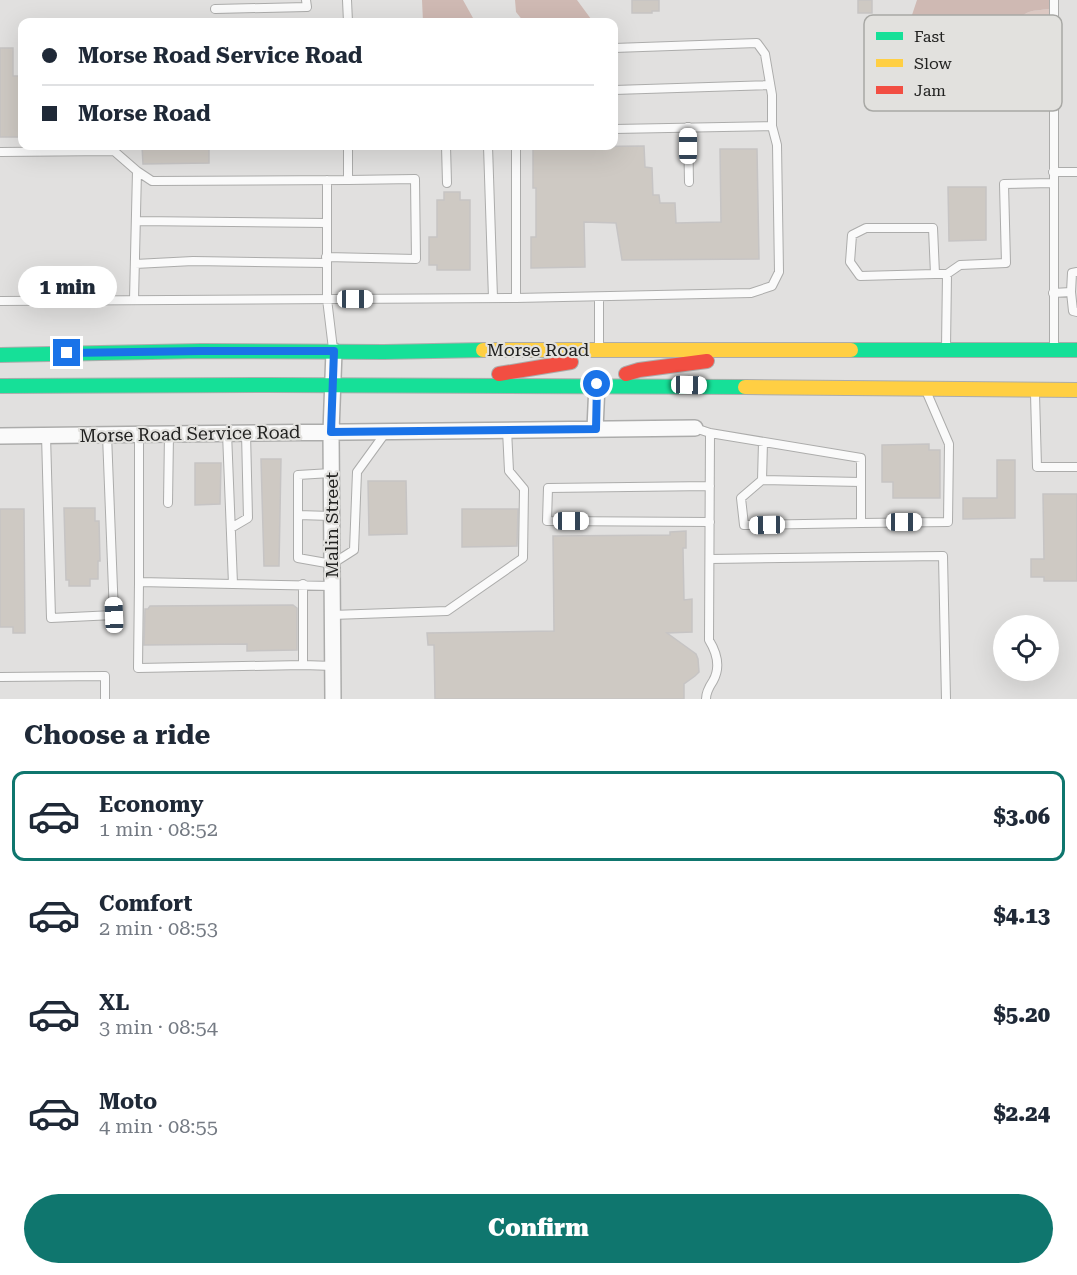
<!DOCTYPE html>
<meta charset="utf-8">
<style>
:root{--surface:#fff;--page:#f2f2f3;--text:#1f2937;--muted:#747a83;--line:#e0e1e3;--accent:#0f766e}
body{margin:0;font-family:"Roboto Serif",serif;background:var(--page);color:var(--text);height:100vh;display:flex;flex-direction:column;font-size:22px;white-space:nowrap}
*{box-sizing:border-box;margin:0}
p{font-size:20px;color:var(--muted)}
.icon{flex:none;width:33px;height:33px;fill:none;stroke:currentColor;stroke-width:2;stroke-linecap:round;stroke-linejoin:round}
.map{position:relative;height:699px;overflow:hidden}
.side{display:flex;flex-direction:column;background:var(--surface);flex:1}
.side>*{flex:none}
.banner{position:absolute;left:18px;top:18px;width:600px;height:132px;border-radius:12px;box-shadow:0 6px 24px #0002;display:grid;align-content:center;height:132px;padding:0 24px;background:var(--surface)}
.fabs{position:absolute;left:993px;top:615px;display:grid;gap:12px}
.fabs a{display:grid;place-items:center;width:66px;height:66px;border-radius:50%;background:var(--surface);box-shadow:0 6px 24px #0002;font-size:30px}
.end{position:absolute;width:27px;height:27px;margin:-14px;border:8px solid #1a73e8;background:#fff;box-shadow:0 0 0 3px #fff}
.from{border-radius:50%}
.bubble{position:absolute;height:42px;border-radius:21px;background:var(--surface);box-shadow:0 6px 24px #0002;font-size:20px;font-weight:800;line-height:42px;text-align:center}
.car{position:absolute;width:18px;height:36px;margin:-18px -9px;border-radius:8px;box-shadow:0 0 4px 2px #0007;background:linear-gradient(#fff 24%,#345 0 40%,#fff 0 76%,#345 0 86%,#fff 0)}
.banner b{display:flex;align-items:center;gap:21px;height:57px;font-size:22px}
.banner b+b{border-top:2px solid var(--line)}
.banner i{width:15px;height:15px;background:var(--text)}
ul{padding:0;list-style:none}
li{display:flex;align-items:center;gap:18px;height:90px;margin:0 12px 9px;padding:0 12px;border:3px solid transparent;border-radius:12px}
li div{flex:1}
li b{display:block;font-size:22px}
li em{font-style:normal;font-weight:800}
li.on{border-color:var(--accent)}
li>.icon{width:54px;height:54px;stroke-width:1.5}
h2{padding:0 24px;font-size:27px;line-height:72px}
.button{display:flex;gap:12px;margin-top:auto;padding:12px 24px}
.button a{flex:1;height:69px;border-radius:36px;background:var(--accent);color:#fff;font-size:24px;font-weight:800;line-height:69px;text-align:center}
.map>svg:first-child{display:block}
.green{fill:#dcc8c2}
.forest{fill:#cfb9b3}
.building{fill:#cec9c3;stroke:#c6c4c4;stroke-width:1.5}
.lines{fill:none;stroke-linecap:round;stroke-linejoin:round}
.lane-casing{stroke:#acacab;stroke-width:10}
.street-casing{stroke:#acacab;stroke-width:18}
.fast-casing{stroke:#acacab;stroke-width:16}
.slow-casing{stroke:#acacab;stroke-width:16}
.jam-casing{stroke:#acacab;stroke-width:16}
.lane{stroke:#fafafa;stroke-width:8}
.street{stroke:#fafafa;stroke-width:15}
.fast{stroke:#16e098;stroke-width:14}
.slow{stroke:#ffcf43;stroke-width:14}
.jam{stroke:#f24e42;stroke-width:14}
.route{stroke:#1a73e8;stroke-width:8}
.labels{text-anchor:middle;stroke-width:4.5;stroke-linejoin:round;paint-order:stroke}
.street-label{font-size:18px;fill:#222221;stroke:#e2e1de}
.key{fill:#e2e1de;stroke:#a8a8a5;stroke-width:1.5}
.key-label{font-size:16px;fill:#222221}
</style>
<div class="map">
<svg width="1077" height="699" viewBox="0 0 1077 699">
<rect width="100%" height="100%" fill="#e1e0df"/>
<path class="green" d="M 1049,9 L 1049,109 L 889,108 L 886,26 L 909,24 L 914,50 L 1017,62 C 1016,47 1010,19 1029,12 C 1035,10 1042,10 1049,9 Z"/>
<path class="forest" d="M 422,0 L 463,0 L 473,18 L 472,22 L 423,22 Z
M 515,0 L 577,0 L 591,19 L 601,22 L 524,22 L 516,12 Z
M 917,0 L 1049,0 L 1049,9 C 1042,10 1035,10 1029,12 C 1010,19 1016,47 1017,62 L 1002,77 L 968,88 L 943,84 L 925,69 L 914,50 L 909,24 Z"/>
<path class="building" d="M 632,0 L 659,0 L 659,11 L 652,11 L 652,13 L 632,13 Z
M 858,0 L 872,0 L 872,13 L 858,13 Z
M 0,48 L 13,48 L 13,76 L 22,76 L 22,137 L 0,137 Z
M 142,146 L 209,146 L 209,163 L 143,164 Z
M 533,146 L 552,146 L 552,147 L 644,146 L 645,167 L 652,168 L 653,195 L 659,195 L 660,203 L 675,203 L 676,223 L 721,222 L 720,149 L 757,149 L 759,259 L 622,260 L 616,223 L 584,222 L 585,267 L 531,268 L 531,237 L 536,237 L 536,188 L 533,188 Z
M 948,187 L 986,187 L 986,240 L 949,241 Z
M 444,192 L 460,192 L 460,200 L 470,200 L 470,270 L 437,270 L 437,265 L 429,265 L 429,237 L 437,237 L 437,200 L 444,200 Z
M 929,444 L 929,450 L 940,450 L 940,498 L 893,498 L 893,482 L 882,482 L 882,445 Z
M 261,459 L 281,459 L 279,566 L 264,566 Z
M 997,460 L 1015,460 L 1015,518 L 963,519 L 963,498 L 997,498 Z
M 195,463 L 221,463 L 220,504 L 195,505 Z
M 368,481 L 406,481 L 407,534 L 369,535 Z
M 1043,494 L 1077,494 L 1077,581 L 1044,581 L 1044,577 L 1031,577 L 1031,559 L 1044,559 Z
M 64,508 L 95,508 L 95,521 L 99,521 L 100,561 L 98,561 L 98,579 L 90,579 L 90,586 L 69,586 L 69,580 L 66,580 Z
M 0,509 L 24,509 L 25,633 L 13,633 L 13,627 L 0,627 Z
M 462,509 L 518,509 L 517,546 L 462,547 Z
M 686,531 L 686,548 L 683,548 L 684,600 L 692,599 L 692,632 L 667,633 L 696,654 L 698,659 L 699,672 L 695,676 L 684,684 L 684,699 L 435,699 L 434,645 L 428,645 L 427,633 L 554,631 L 553,536 L 670,535 L 670,532 Z
M 293,605 L 297,608 L 297,650 L 247,651 L 247,644 L 144,645 L 145,609 L 148,609 L 150,606 Z"/>
<g class="lines">
<defs>
<path id="lane" d="M 347,0 L 348,22
M 215,9 L 307,7 L 306,0
M 614,90 L 770,85
M 688,127 L 689,182
M 614,129 L 772,126
M 446,146 L 447,183
M 488,146 L 493,298
M 516,146 L 516,298
M 0,152 L 114,151 L 137,171 L 134,300
M 137,171 L 152,181 L 348,180 L 348,146
M 1053,172 L 1077,172
M 327,180 L 327,299 L 333,349
M 136,221 L 327,223
M 326,257 L 416,259 L 415,179 L 348,180
M 135,264 L 193,261 L 326,263
M 935,274 L 933,228 L 866,228 L 852,235 L 850,262 L 860,276 L 935,274 L 947,274
M 1071,292 L 1073,311 L 1077,312
M 1053,293 L 1071,292 L 1072,273 L 1077,272
M 599,297 L 599,347
M 0,301 L 516,298 L 751,293 L 772,286 L 779,272 L 777,145 L 772,126 L 772,95 L 765,54 L 757,43 L 614,48
M 1054,346 L 1054,0
M 946,348 L 947,274 L 960,265 L 1006,263 L 1004,184 L 1053,183
M 1035,394 L 1037,467 L 1077,467
M 695,428 L 710,433 L 709,640 C 717,653 721,667 713,681 C 709,687 706,692 706,699
M 710,433 L 861,458 L 861,523 L 948,522 L 949,444 L 927,393
M 139,434 L 139,582 L 233,584 L 227,433
M 46,435 L 51,618 L 114,615 L 107,435
M 763,442 L 762,480 L 741,498 L 744,525 L 861,523
M 331,473 L 298,475 L 298,558 L 332,564 L 354,550 L 357,472 L 386,432
M 762,480 L 861,482
M 168,503 L 169,434
M 298,515 L 331,516
M 710,522 L 547,521 L 548,488 L 710,486
M 231,528 L 248,518 L 246,433
M 710,559 L 943,556 L 946,699
M 139,582 L 138,668 L 303,665
M 233,584 L 332,586
M 303,584 L 303,665 L 333,666
M 332,615 L 447,611 L 523,558 L 524,489 L 509,471 L 507,430
M 0,677 L 105,676 L 105,699"/>
<path id="street" d="M 595,429 L 597,384
M 0,436 L 695,428
M 333,699 L 331,432 L 334,351"/>
<path id="fast" d="M 851,350 L 1077,350
M 0,355 L 201,351 L 384,352 L 483,350
M 0,386 L 269,385 L 745,387"/>
<path id="slow" d="M 483,350 L 851,350
M 745,387 L 1077,390"/>
<path id="jam" d="M 499,374 L 571,362
M 626,374 L 639,370 L 707,361"/>
</defs>
<use href="#lane" class="lane-casing"/>
<use href="#street" class="street-casing"/>
<use href="#fast" class="fast-casing"/>
<use href="#slow" class="slow-casing"/>
<use href="#jam" class="jam-casing"/>
<use href="#lane" class="lane"/>
<use href="#street" class="street"/>
<use href="#fast" class="fast"/>
<use href="#slow" class="slow"/>
<use href="#jam" class="jam"/>
</g>
<g class="lines">
<path class="route" d="M 67,353 L 201,351 L 334,351 L 331,432 L 596,429 L 597,384"/>
</g>
<g class="labels">
<g class="street-label">
<text x="538" y="356">Morse Road</text>
<text transform="translate(190 434) rotate(-1)" y="6">Morse Road Service Road</text>
<text transform="translate(332 525) rotate(-90)" y="6">Malin Street</text>
</g>
</g>
<rect x="864" y="15" width="198" height="96" rx="9" class="key"/>
<rect x="876" y="32" width="27" height="8" fill="#16e098"/>
<rect x="876" y="59" width="27" height="8" fill="#ffcf43"/>
<rect x="876" y="86" width="27" height="8" fill="#f24e42"/>
<g class="key-label">
<text x="914" y="42">Fast</text>
<text x="914" y="69">Slow</text>
<text x="914" y="96">Jam</text>
</g>
</svg>
<div class="fabs">
<a><svg class="icon" aria-label="locate" viewBox="0 0 24 24"><circle cx="12" cy="12" r="6"/><path d="M12 2v4M12 18v4M2 12h4M18 12h4"/></svg></a>
</div>
<i class="end from" style="left:597px;top:384px"></i>
<i class="end" style="left:67px;top:353px"></i>
<div class="bubble" style="left:18px;top:266px;width:99px">1 min</div>
<i class="car" style="left:688px;top:146px;rotate:0deg"></i>
<i class="car" style="left:355px;top:299px;rotate:90deg"></i>
<i class="car" style="left:689px;top:385px;rotate:91deg"></i>
<i class="car" style="left:571px;top:521px;rotate:90deg"></i>
<i class="car" style="left:904px;top:522px;rotate:90deg"></i>
<i class="car" style="left:767px;top:525px;rotate:269deg"></i>
<i class="car" style="left:114px;top:615px;rotate:358deg"></i>
<div class="banner">
<b><i class="from"></i>Morse Road Service Road</b>
<b><i></i>Morse Road</b>
</div>
</div>
<section class="side">
<h2>Choose a ride</h2>
<ul>
<li class="on"><svg class="icon" aria-label="car" viewBox="0 0 24 24"><path d="M5 17H2v-5l4-1 3-4h7l3 4 3 1v5h-3M9 17h6M6 11h13"/><circle cx="7" cy="17" r="2"/><circle cx="17" cy="17" r="2"/></svg><div><b>Economy</b><p>1 min · 08:52</p></div><em>$3.06</em></li>
<li><svg class="icon" aria-label="car" viewBox="0 0 24 24"><path d="M5 17H2v-5l4-1 3-4h7l3 4 3 1v5h-3M9 17h6M6 11h13"/><circle cx="7" cy="17" r="2"/><circle cx="17" cy="17" r="2"/></svg><div><b>Comfort</b><p>2 min · 08:53</p></div><em>$4.13</em></li>
<li><svg class="icon" aria-label="car" viewBox="0 0 24 24"><path d="M5 17H2v-5l4-1 3-4h7l3 4 3 1v5h-3M9 17h6M6 11h13"/><circle cx="7" cy="17" r="2"/><circle cx="17" cy="17" r="2"/></svg><div><b>XL</b><p>3 min · 08:54</p></div><em>$5.20</em></li>
<li><svg class="icon" aria-label="car" viewBox="0 0 24 24"><path d="M5 17H2v-5l4-1 3-4h7l3 4 3 1v5h-3M9 17h6M6 11h13"/><circle cx="7" cy="17" r="2"/><circle cx="17" cy="17" r="2"/></svg><div><b>Moto</b><p>4 min · 08:55</p></div><em>$2.24</em></li>
</ul>
<div class="button"><a>Confirm</a></div>
</section>
